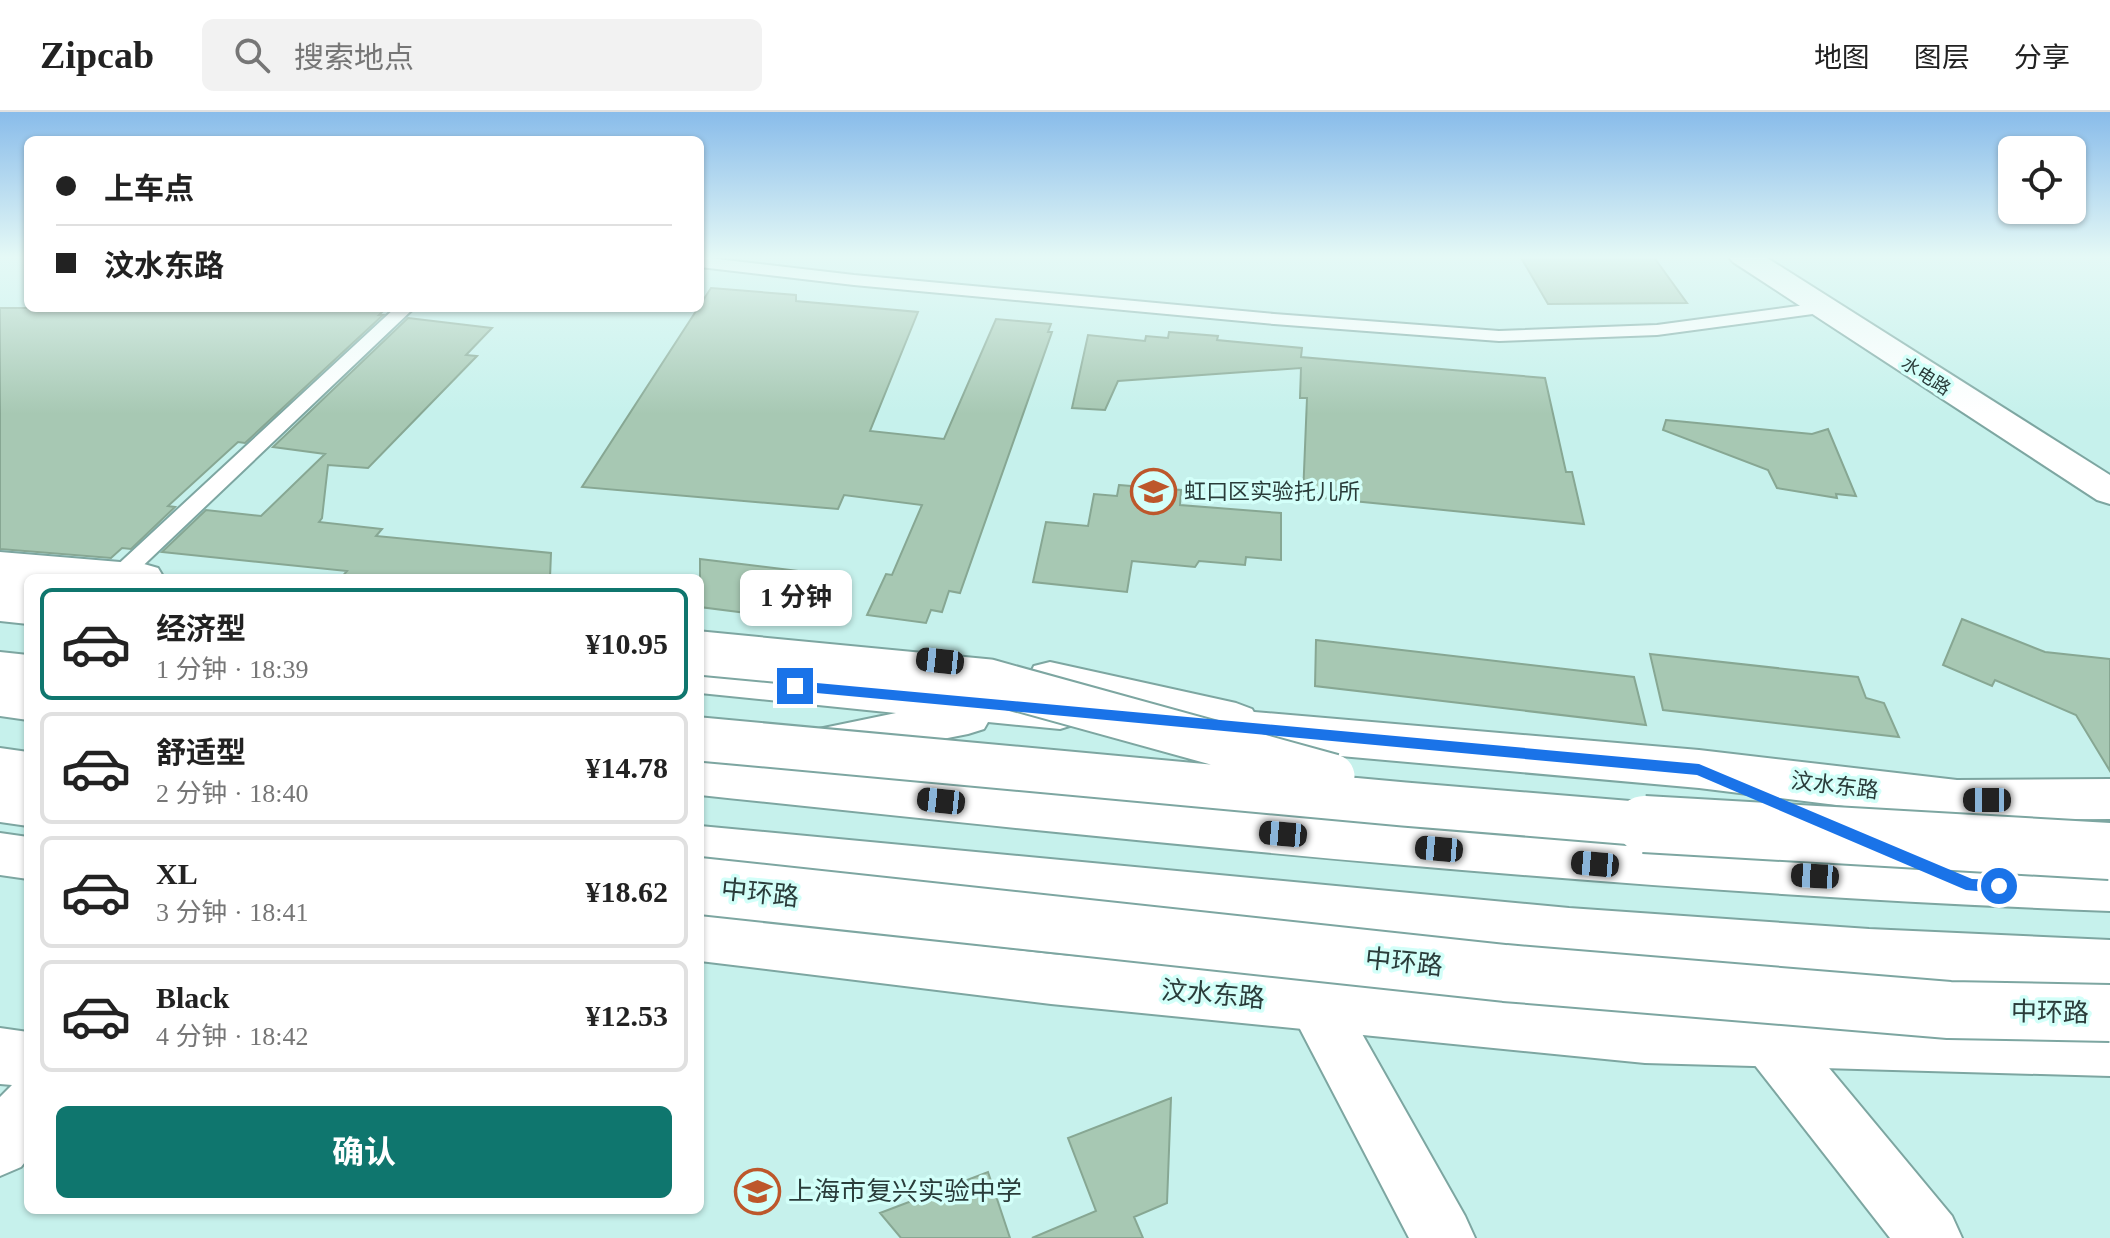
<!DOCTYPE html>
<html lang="zh">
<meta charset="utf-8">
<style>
:root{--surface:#fff;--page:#f2f2f2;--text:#222;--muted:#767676;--line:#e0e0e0;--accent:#0f766e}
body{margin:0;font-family:"Times New Roman","Noto Sans SC",serif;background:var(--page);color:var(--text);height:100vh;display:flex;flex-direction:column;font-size:30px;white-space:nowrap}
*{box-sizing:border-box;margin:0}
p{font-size:26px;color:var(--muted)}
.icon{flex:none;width:44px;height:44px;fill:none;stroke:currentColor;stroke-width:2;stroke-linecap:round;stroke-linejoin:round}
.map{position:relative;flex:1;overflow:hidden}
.sheet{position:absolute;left:24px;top:462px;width:680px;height:640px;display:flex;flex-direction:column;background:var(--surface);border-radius:12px;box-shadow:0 2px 6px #0004}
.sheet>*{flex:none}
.top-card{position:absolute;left:24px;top:24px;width:680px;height:176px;border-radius:12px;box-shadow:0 2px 6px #0004;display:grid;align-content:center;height:176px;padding:0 32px;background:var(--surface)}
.controls{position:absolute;left:1998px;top:24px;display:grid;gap:16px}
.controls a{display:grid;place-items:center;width:88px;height:88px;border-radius:12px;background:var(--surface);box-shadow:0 2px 6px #0004;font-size:40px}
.end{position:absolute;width:36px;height:36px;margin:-18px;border:10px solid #1a73e8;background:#fff;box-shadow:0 0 0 4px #fff}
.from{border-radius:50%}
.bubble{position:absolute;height:56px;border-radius:12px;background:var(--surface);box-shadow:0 2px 6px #0004;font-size:26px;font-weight:700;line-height:56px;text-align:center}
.car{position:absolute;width:24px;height:48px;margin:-24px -12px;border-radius:10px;box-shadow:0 0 6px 2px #0007;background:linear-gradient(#222 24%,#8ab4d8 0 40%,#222 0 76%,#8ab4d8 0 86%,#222 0)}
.top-card b{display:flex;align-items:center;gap:28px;height:76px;font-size:30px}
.top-card b+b{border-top:2px solid var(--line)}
.top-card i{width:20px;height:20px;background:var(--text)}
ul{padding:14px 0 0;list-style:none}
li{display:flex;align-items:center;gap:24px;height:112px;margin:0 16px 12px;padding:0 16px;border:4px solid var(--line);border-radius:12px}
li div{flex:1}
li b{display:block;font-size:30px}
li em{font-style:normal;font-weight:700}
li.current{border-color:var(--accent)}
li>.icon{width:72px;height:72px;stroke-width:1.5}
.cta{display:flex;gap:16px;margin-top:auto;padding:16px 32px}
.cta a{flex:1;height:92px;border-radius:12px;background:var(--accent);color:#fff;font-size:32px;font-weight:700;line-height:92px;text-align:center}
header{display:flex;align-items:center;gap:48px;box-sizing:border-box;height:112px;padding:0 40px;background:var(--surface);border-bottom:2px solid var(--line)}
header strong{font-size:38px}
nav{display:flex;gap:44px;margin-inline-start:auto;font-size:28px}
.search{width:560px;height:72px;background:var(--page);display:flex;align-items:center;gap:20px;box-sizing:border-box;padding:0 28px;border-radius:12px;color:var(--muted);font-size:30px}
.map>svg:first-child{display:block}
.building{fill:#a7c8b3;stroke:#87a793;stroke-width:2}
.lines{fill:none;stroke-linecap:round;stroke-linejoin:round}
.service-casing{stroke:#7da6a1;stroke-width:4}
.minor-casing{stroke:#7da6a1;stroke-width:4}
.secondary-casing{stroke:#7da6a1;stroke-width:4}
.primary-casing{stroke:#7da6a1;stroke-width:4}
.trunk-casing{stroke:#7da6a1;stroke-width:4}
.service{fill:#fff;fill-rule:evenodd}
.minor{fill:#fff;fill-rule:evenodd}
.secondary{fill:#fff;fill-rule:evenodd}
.primary{fill:#fff;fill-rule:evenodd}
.trunk{fill:#fff;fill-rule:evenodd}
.trunk-bridge-far1-casing{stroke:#7da6a1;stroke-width:47;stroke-linecap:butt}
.trunk-bridge-casing{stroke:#7da6a1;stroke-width:60;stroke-linecap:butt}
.trunk-bridge-far1{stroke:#fff;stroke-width:43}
.trunk-bridge{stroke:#fff;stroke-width:56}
.route{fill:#1a73e8}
.labels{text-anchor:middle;stroke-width:7;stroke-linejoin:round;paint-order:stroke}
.far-street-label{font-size:18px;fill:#2a3c3a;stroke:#d3fff9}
.poi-label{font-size:22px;fill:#2a3c3a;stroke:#d3fff9;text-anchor:start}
.street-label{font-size:22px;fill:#2a3c3a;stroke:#d3fff9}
.near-street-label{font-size:26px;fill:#2a3c3a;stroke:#d3fff9}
.near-poi-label{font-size:26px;fill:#2a3c3a;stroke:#d3fff9;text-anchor:start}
</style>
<header>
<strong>Zipcab</strong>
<div class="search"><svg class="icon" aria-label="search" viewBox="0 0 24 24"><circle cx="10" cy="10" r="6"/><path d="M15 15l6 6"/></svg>搜索地点</div>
<nav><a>地图</a><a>图层</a><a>分享</a></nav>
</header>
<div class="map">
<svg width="2110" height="1126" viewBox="0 0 2110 1126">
<rect width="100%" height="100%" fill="#c6f1ec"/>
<path class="building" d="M 1520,144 L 1653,144 L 1687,191 L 1548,192 Z
M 711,176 L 796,183 L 796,189 L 918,200 L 870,319 L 944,327 L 996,207 L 1051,212 L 1048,220 L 1052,220 L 960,481 L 949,479 L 942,500 L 931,498 L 926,511 L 867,503 L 886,462 L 892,463 L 922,393 L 844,383 L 838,397 L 582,375 Z
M 0,196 L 386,196 L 379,203 L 383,203 L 245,331 L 238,330 L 168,394 L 175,395 L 131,437 L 122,436 L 111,446 L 0,437 Z
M 408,206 L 492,216 L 466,243 L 477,244 L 368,356 L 328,353 L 322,406 L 319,410 L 382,417 L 376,424 L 551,441 L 550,466 L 341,466 L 347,459 L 162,440 L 206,398 L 261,404 L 325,342 L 273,335 Z
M 1169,220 L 1218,224 L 1217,228 L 1302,236 L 1301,245 L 1545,266 L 1566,360 L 1572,360 L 1584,412 L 1303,384 L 1307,286 L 1300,286 L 1301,256 L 1118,269 L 1105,298 L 1072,296 L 1088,223 L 1145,229 L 1146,224 L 1168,226 Z
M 1666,308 L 1812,322 L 1828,317 L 1856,384 L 1836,382 L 1837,386 L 1777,376 L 1768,358 L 1663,318 Z
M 1119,373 L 1181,378 L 1180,393 L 1281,401 L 1281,448 L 1246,445 L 1245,453 L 1199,449 L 1195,455 L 1132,449 L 1127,480 L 1033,470 L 1046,410 L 1088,414 L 1094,382 L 1117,384 Z
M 700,447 L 807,460 L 785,506 L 700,495 Z
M 1962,507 L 2045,540 L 2110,547 L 2110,659 L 2076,603 L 1995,568 L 1992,574 L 1943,553 Z
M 1316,528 L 1634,565 L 1646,613 L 1315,574 Z
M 1650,542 L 1858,565 L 1866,586 L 1884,591 L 1899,625 L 1663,598 Z
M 1171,986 L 1167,1091 L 1134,1105 L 1143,1126 L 1032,1126 L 1096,1099 L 1068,1026 Z
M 988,1060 L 1010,1126 L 901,1126 L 880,1101 Z"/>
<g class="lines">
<defs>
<path id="service" d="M 700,145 L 854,163 L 1274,202 L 1499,219 L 1657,213 L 1820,191 L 1829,196 L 1820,201 L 1657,223 L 1499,229 L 1274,212 L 854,173 L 700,155 Z
M 395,196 L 414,196 L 130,466 L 111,466 L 112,458 Z"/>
<path id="minor" d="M 0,440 L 144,452 L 158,456 L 164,466 L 28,466 L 28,470 L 0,468 Z
M 1050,550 L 1236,591 L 1252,597 L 1259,609 L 1252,621 L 1236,627 L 1034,578 L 1028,566 L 1034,554 Z
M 1315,866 L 1335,874 L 1465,1104 L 1475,1126 L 1409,1126 L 1287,892 L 1295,874 Z
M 1770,901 L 1790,909 L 1952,1104 L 1962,1126 L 1890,1126 L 1750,947 L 1742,928 L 1750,909 Z
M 0,916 L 28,920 L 28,1046 L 21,1055 L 0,1064 L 0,985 L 12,973 L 0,972 Z"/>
<path id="secondary" d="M 1728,144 L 1764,144 L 2110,363 L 2110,392 L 2097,388 L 1733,150 Z"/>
<path id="primary" d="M 0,479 L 28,482 L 28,512 L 0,509 Z
M 700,549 L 1060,583 L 1076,588 L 1083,600 L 1076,612 L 1060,617 L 988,610 L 984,617 L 968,622 L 820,651 L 804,646 L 797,633 L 804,620 L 896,601 L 700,581 Z
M 0,570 L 28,574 L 28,608 L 0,604 Z
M 1184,594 L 1699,638 L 1957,668 L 2110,667 L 2110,707 L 1957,708 L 1699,676 L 1184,630 L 1168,624 L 1161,612 L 1168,600 Z
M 0,636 L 28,640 L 28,678 L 0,674 Z
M 700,645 C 1169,693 1638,738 2110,755 L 2110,799 C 1638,781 1169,733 700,683 Z
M 700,714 L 1569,796 L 1869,817 L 2110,828 L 2110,878 L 1869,865 L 1569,844 L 700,756 Z
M 0,721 L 28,725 L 28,767 L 0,763 Z
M 700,801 L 1051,842 L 1645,897 L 2110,910 L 2110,964 L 1645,951 L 1051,892 L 700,849 Z"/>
<path id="trunk" d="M 0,461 L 36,466 L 28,466 L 28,492 L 0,489 Z
M 0,540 L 28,543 L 28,575 L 0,572 Z
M 0,670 L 28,674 L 28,714 L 0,710 Z"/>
</defs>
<use href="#service" class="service-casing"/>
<use href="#minor" class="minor-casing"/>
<use href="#secondary" class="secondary-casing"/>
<use href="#primary" class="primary-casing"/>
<use href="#trunk" class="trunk-casing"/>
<use href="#service" class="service"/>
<use href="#minor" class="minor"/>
<use href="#secondary" class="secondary"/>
<use href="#primary" class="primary"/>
<use href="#trunk" class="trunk"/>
<defs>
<path id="trunk-bridge-far1" d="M 700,541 L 989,569 L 1333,664
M 700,627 L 1404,692 L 1671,714"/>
<path id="trunk-bridge" d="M 1644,712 L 2110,739
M 700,774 L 1505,861 L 1949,898 L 2110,901"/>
</defs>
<use href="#trunk-bridge-far1" class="trunk-bridge-far1-casing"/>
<use href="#trunk-bridge" class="trunk-bridge-casing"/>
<use href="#trunk-bridge-far1" class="trunk-bridge-far1"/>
<use href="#trunk-bridge" class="trunk-bridge"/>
</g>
<linearGradient id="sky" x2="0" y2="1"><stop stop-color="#89bcea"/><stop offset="0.48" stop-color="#e5f9f6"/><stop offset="1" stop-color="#e5f9f6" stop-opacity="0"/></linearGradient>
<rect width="2110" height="302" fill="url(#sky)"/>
<path class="route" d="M 795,569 L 1699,652 L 1972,767 L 1999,768 L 2007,774 L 1999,781 L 1966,778 L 1697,663 L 795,579 L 789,574 Z"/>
<defs>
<symbol id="school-ring" viewBox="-11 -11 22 22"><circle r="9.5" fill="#d3fff9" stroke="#bd572b" stroke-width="1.5"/><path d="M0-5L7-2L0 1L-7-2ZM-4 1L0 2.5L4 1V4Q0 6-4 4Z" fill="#bd572b"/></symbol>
</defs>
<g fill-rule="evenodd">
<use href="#school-ring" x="1128" y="354" width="51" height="51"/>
<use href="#school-ring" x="732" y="1054" width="51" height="51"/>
</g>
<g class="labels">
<g class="far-street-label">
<text transform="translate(1926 264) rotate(33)" y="6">水电路</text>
</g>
<g class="poi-label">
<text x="1184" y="387">虹口区实验托儿所</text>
</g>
<g class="street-label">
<text transform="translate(1835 673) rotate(7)" y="8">汶水东路</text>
</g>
<g class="near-street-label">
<text transform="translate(760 781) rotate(6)" y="9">中环路</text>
<text transform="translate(1404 850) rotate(6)" y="9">中环路</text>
<text transform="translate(1213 882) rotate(5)" y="9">汶水东路</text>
<text transform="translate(2050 900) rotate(1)" y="9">中环路</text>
</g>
<g class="near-poi-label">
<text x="788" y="1088">上海市复兴实验中学</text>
</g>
</g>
</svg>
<div class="controls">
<a><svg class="icon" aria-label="locate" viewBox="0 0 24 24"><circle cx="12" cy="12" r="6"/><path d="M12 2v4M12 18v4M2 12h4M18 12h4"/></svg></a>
</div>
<i class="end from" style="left:1999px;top:774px"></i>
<i class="end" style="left:795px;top:574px"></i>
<div class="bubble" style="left:740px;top:458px;width:112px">1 分钟</div>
<i class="car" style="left:940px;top:549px;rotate:276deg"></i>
<i class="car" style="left:1987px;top:688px;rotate:270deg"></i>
<i class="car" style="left:941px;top:689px;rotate:276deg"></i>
<i class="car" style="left:1283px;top:722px;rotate:275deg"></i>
<i class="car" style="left:1439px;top:737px;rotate:275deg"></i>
<i class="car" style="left:1595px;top:752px;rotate:275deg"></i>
<i class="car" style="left:1815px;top:764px;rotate:273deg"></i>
<div class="top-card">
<b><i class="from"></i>上车点</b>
<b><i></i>汶水东路</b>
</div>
<section class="sheet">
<ul>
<li class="current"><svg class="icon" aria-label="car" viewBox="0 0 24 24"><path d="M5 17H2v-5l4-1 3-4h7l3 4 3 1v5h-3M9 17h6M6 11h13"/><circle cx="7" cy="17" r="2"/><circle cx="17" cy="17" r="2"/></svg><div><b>经济型</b><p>1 分钟 · 18:39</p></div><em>¥10.95</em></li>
<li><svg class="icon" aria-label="car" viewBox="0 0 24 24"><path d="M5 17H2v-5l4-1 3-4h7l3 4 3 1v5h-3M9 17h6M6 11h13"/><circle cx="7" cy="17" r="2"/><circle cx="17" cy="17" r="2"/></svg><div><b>舒适型</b><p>2 分钟 · 18:40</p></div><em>¥14.78</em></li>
<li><svg class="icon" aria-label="car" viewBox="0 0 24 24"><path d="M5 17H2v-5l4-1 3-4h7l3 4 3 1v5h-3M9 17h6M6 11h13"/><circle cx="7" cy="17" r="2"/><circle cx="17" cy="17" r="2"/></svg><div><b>XL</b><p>3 分钟 · 18:41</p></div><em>¥18.62</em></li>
<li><svg class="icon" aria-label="car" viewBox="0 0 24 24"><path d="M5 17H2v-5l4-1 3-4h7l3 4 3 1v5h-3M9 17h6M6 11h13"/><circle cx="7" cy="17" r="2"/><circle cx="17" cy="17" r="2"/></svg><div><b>Black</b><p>4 分钟 · 18:42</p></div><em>¥12.53</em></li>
</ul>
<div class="cta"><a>确认</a></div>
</section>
</div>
